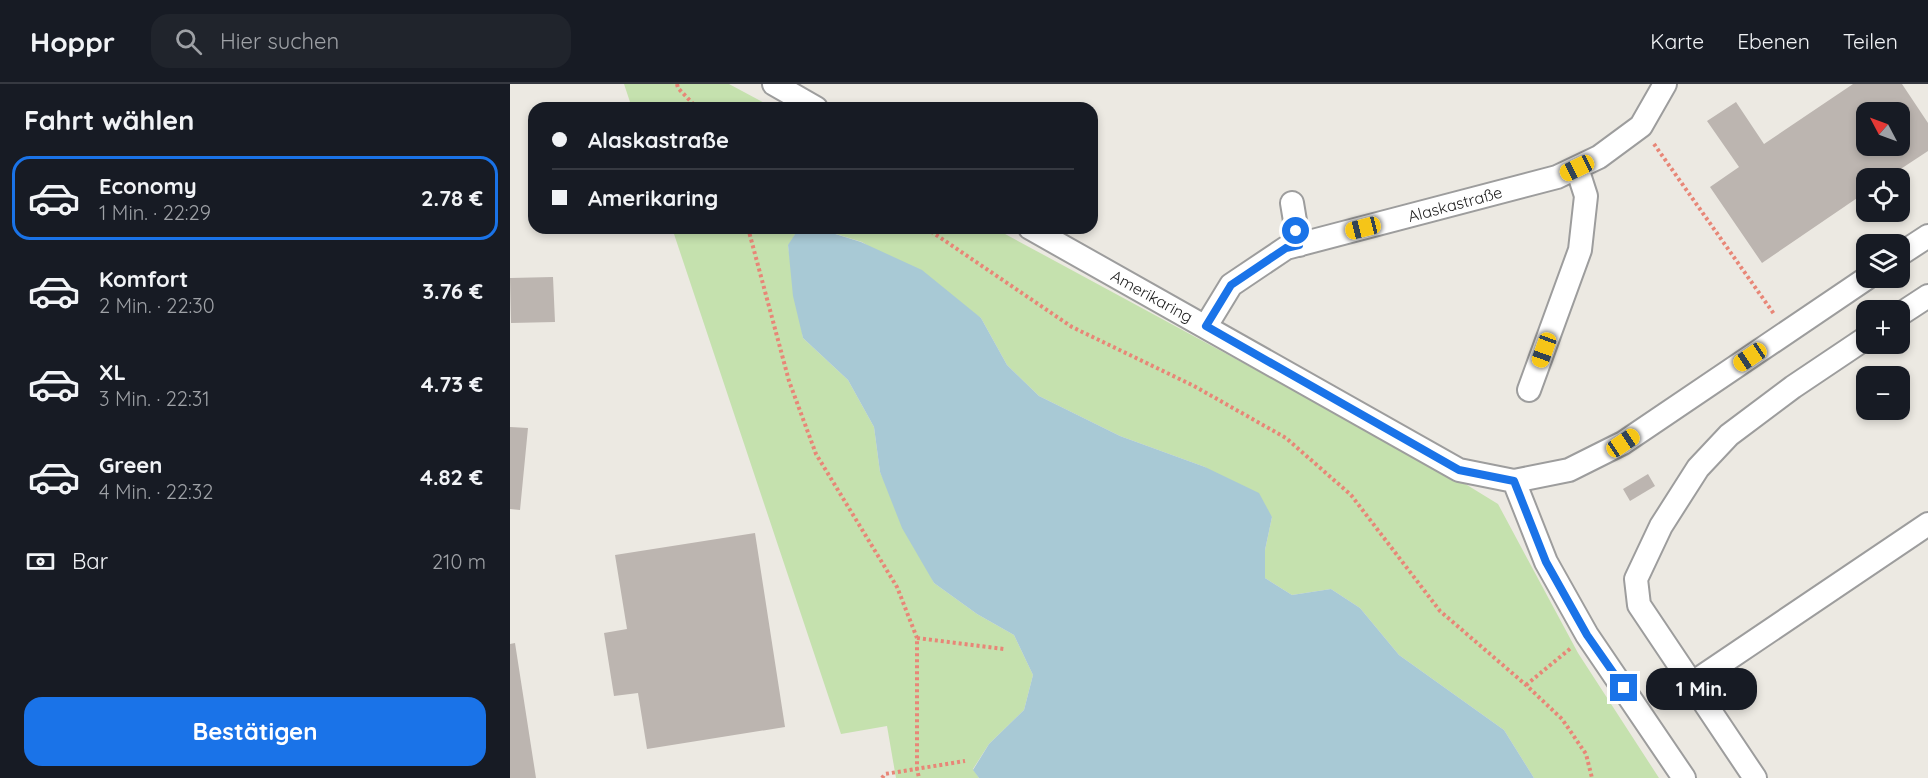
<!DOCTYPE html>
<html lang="de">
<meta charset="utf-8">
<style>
:root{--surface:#171b24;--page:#20242c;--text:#f1f3f6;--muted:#9ea1a6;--line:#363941;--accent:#1a73e8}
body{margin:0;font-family:Quicksand,sans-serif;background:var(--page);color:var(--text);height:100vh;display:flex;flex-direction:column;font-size:22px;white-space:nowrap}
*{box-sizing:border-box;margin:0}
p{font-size:20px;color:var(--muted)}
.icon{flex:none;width:33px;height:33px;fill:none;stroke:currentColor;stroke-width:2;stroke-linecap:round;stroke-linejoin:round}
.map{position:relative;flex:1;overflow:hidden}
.panel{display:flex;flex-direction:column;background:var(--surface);width:510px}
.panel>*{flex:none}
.guide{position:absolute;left:18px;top:18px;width:570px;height:132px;border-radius:18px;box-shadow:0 3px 9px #0003;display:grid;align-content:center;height:132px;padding:0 24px;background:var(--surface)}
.needle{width:39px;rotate:311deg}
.fabs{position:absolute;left:1346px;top:18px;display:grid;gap:12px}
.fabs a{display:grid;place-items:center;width:54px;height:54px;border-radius:12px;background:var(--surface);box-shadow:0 3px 9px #0003;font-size:30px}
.end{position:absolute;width:27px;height:27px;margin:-14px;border:8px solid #1a73e8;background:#fff;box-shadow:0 0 0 3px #fff}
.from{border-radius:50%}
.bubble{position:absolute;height:42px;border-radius:18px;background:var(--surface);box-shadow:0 3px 9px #0003;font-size:20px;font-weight:700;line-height:42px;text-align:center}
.car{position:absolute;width:18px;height:36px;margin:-18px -9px;border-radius:8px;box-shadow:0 0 4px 2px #0007;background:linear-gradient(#f5c518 24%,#345 0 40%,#f5c518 0 76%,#345 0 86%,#f5c518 0)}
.guide b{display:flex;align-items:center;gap:21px;height:57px;font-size:22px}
.guide b+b{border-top:2px solid var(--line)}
.guide i{width:15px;height:15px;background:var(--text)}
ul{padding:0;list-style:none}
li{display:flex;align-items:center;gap:18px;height:84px;margin:0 12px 9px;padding:0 12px;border:3px solid transparent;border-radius:18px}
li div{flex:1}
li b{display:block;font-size:22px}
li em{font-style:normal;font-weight:700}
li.selected{border-color:var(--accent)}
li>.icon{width:54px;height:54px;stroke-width:1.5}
h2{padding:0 24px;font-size:27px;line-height:72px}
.pay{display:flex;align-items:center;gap:15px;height:66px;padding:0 24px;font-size:22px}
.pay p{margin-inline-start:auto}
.cta{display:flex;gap:12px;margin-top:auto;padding:12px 24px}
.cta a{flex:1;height:69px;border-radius:18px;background:var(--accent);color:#fff;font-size:24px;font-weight:700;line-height:69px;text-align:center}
header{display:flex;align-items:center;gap:36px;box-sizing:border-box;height:84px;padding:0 30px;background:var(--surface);border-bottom:2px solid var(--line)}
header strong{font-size:28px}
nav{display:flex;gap:33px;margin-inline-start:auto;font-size:21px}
.search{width:420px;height:54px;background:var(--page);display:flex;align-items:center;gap:15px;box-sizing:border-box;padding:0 21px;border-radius:18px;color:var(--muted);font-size:22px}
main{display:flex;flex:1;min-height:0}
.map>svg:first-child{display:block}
.grass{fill:#c5e1ae}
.water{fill:#a8c9d5}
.building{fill:#bcb5b0;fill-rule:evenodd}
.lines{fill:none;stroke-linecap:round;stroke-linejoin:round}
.minor-casing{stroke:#9d9d9d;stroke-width:26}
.path{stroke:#e88677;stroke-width:4;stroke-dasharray:3 3;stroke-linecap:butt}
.minor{stroke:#fff;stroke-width:22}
.route{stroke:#1a73e8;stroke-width:8}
.labels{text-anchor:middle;stroke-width:4.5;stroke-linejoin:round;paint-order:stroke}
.street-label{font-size:16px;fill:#1c1c1c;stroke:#fff}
</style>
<header>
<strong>Hoppr</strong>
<div class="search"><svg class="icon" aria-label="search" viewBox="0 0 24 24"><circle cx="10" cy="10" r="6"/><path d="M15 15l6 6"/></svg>Hier suchen</div>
<nav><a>Karte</a><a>Ebenen</a><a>Teilen</a></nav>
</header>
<main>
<section class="panel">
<h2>Fahrt wählen</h2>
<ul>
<li class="selected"><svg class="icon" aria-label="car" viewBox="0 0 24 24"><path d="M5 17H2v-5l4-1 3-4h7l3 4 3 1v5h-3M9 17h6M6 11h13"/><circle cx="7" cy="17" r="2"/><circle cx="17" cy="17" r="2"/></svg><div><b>Economy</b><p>1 Min. · 22:29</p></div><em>2.78 €</em></li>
<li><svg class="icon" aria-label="car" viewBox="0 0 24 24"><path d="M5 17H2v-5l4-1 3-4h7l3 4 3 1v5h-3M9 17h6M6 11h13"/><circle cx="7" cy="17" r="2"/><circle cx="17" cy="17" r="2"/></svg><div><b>Komfort</b><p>2 Min. · 22:30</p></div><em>3.76 €</em></li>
<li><svg class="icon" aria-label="car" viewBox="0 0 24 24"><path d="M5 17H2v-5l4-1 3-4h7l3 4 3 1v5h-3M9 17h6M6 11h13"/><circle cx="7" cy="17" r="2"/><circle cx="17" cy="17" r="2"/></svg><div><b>XL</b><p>3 Min. · 22:31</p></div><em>4.73 €</em></li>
<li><svg class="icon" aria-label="car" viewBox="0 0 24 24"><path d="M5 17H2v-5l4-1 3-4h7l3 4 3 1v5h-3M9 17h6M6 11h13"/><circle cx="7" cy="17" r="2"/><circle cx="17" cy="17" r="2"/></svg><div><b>Green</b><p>4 Min. · 22:32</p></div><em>4.82 €</em></li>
</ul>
<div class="pay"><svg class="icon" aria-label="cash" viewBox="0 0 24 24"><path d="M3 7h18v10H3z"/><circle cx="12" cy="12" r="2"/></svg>Bar<p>210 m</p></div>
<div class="cta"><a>Bestätigen</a></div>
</section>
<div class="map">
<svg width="1418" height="694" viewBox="0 0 1418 694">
<rect width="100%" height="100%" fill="#ece9e2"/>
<path class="grass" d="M 114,0 L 219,0 L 264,24 L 122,24 Z
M 162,144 L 289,144 L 278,162 L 293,254 L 338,296 L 364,343 L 370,388 L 424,499 L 467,530 L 504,551 L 523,591 L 514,626 L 479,660 L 463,685 L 469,694 L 386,694 L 377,642 L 331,650 Z
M 306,144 L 484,144 L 944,393 L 988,420 L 1068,569 L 1149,694 L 1024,694 L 994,646 L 889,571 L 850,524 L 821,505 L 782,511 L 755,494 L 755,466 L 762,433 L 695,383 L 610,352 L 529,312 L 497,281 L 471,234 L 352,158 Z"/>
<path class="water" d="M 289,144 L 306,144 L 351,158 L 412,186 L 471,234 L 497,281 L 529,312 L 610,352 L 695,383 L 749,409 L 762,433 L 755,466 L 755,494 L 782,511 L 821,505 L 850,524 L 889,571 L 994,646 L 1024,694 L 469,694 L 463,686 L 479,660 L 514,626 L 523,591 L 504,551 L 467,530 L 424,499 L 392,444 L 370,388 L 364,343 L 338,296 L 293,254 L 283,212 L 278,161 Z"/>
<path class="building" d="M 1343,0 L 1392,0 L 1418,39 L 1418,67 L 1377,94 L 1356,94 L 1356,108 L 1252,179 L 1200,103 L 1229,83 L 1197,37 L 1226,18 L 1254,60 ZM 1356,28 L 1389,28 L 1389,62 L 1356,62 Z
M 43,193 L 45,238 L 1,239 L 0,194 Z
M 0,343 L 18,344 L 10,426 L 0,425 Z
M 1138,390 L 1145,402 L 1120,417 L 1113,405 Z
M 245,449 L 275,643 L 137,665 L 128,609 L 104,612 L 94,549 L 117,545 L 105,471 Z
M 5,559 L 26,694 L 0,694 L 0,560 Z"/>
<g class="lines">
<defs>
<path id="minor" d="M 264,0 L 306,24
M 782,119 L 789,161
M 520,144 L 949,386 L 1004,397 L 1059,386 L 1113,359 L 1357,194
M 1389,171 L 1418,152
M 1389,231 L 1418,212
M 696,242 L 721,201 L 776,164 L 1047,93 L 1089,73 L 1131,42 L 1155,0
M 1019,306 L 1070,166 L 1076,112 L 1067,84
M 1004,397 L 1036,478 L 1077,551 L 1174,694
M 1181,600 L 1418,440
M 1245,694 L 1129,521 L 1126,495 L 1151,442 L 1188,384 L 1219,351 L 1283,303 L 1356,254"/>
</defs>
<use href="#minor" class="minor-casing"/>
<path class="path" d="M 167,0 L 168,4 L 187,24
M 1144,60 L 1264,230
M 238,144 L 279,297 L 306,370 L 387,503 L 407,554 L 407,685 L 409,694
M 416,144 L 562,243 L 684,302 L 776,354 L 841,411 L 930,527 L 1016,601 L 1052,635 L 1076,670 L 1082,694
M 407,554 L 494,565
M 1016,601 L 1061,564
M 372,694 L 375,690 L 455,677"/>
<use href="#minor" class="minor"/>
</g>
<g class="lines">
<path class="route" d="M 786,147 L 789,161 L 776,164 L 721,201 L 696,242 L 949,386 L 1004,397 L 1036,478 L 1077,551 L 1114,604"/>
</g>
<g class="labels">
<g class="street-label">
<text transform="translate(945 120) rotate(-15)" y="6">Alaskastraße</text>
<text transform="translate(642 212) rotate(29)" y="6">Amerikaring</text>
</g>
</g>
</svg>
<div class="fabs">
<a><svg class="needle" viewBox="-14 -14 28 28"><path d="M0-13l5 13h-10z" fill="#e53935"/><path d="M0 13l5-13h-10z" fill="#9ea1a6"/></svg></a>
<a><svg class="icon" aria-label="locate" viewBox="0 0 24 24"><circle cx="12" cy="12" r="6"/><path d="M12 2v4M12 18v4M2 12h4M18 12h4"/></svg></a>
<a><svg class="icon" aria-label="layers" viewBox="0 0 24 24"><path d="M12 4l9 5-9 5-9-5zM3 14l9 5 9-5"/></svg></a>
<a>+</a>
<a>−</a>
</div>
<i class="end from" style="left:786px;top:147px"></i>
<i class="end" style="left:1114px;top:604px"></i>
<div class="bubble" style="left:1136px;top:584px;width:111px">1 Min.</div>
<i class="car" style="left:1067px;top:84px;rotate:244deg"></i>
<i class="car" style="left:853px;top:144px;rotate:256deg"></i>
<i class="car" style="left:1034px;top:266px;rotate:200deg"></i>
<i class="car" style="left:1240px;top:273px;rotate:236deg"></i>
<i class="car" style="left:1113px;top:359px;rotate:56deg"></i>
<div class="guide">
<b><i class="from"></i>Alaskastraße</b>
<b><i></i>Amerikaring</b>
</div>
</div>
</main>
